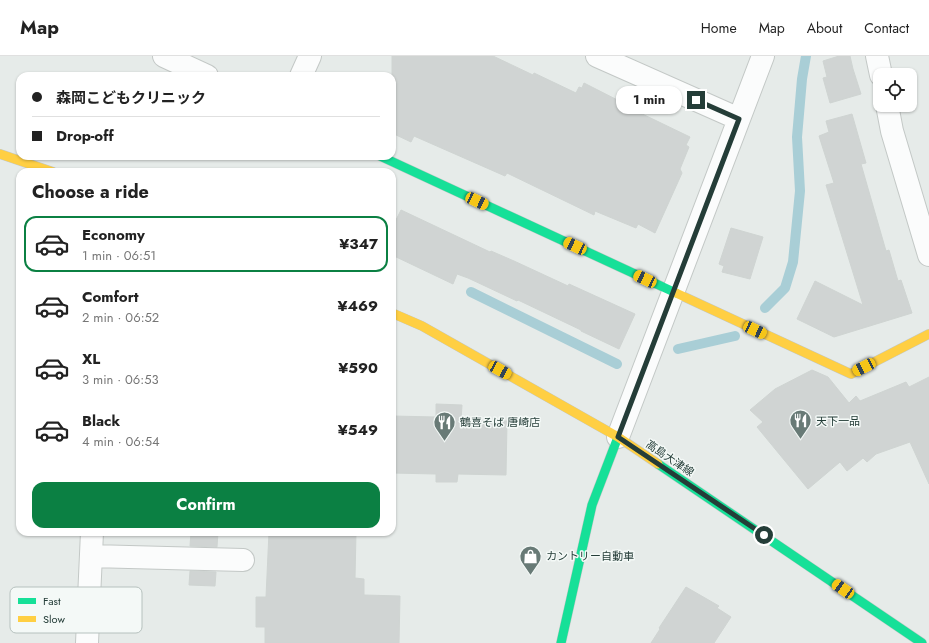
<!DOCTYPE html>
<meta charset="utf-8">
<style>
:root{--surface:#fff;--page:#f6f6f6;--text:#222;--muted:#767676;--line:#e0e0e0;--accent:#0b8043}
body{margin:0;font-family:Jost,"Noto Sans JP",sans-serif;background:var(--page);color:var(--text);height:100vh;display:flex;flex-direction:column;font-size:15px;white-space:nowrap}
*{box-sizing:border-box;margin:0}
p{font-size:13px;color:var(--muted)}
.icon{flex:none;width:22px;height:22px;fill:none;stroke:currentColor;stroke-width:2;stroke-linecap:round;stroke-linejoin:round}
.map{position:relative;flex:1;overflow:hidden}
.sheet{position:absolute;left:16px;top:112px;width:380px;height:368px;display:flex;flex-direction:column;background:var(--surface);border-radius:12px;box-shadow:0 1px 3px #0004}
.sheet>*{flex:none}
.guide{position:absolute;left:16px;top:16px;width:380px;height:88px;border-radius:12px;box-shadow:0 1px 3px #0004;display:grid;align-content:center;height:88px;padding:0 16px;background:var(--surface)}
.tools{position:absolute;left:873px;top:12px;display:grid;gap:8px}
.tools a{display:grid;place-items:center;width:44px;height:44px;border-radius:8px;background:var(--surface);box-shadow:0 1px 3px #0004;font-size:20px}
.end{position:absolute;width:18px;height:18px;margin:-9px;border:5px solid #243d38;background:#fff;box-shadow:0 0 0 2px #fff}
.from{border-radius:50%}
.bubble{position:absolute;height:28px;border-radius:12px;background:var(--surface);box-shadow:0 1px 3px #0004;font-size:13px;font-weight:700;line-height:28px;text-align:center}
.car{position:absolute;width:12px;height:24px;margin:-12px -6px;border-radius:5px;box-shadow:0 0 3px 1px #0007;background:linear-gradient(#f5c518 24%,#345 0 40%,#f5c518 0 76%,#345 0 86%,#f5c518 0)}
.guide b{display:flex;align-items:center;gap:14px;height:38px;font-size:15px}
.guide b+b{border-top:1px solid var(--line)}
.guide i{width:10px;height:10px;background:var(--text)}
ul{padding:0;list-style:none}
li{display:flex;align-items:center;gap:12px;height:56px;margin:0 8px 6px;padding:0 8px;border:2px solid transparent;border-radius:12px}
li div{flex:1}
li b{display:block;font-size:15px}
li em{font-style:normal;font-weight:700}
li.active{border-color:var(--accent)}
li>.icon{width:36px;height:36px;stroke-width:1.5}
h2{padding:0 16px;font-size:18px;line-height:48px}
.action{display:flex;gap:8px;margin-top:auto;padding:8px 16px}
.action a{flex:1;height:46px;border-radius:12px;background:var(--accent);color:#fff;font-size:16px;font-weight:700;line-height:46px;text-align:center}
header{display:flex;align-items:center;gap:24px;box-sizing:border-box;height:56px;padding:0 20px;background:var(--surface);border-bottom:1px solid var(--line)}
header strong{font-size:19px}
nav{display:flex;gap:22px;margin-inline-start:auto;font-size:14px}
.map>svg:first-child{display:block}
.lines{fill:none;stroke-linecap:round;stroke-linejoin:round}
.stream{stroke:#a9ced6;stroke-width:10}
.building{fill:#d0d4d3;stroke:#cfd4d2}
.street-casing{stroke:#c3c8c6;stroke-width:24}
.fast-casing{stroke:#c2c8c6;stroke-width:10}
.slow-casing{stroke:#c2c8c6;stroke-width:10}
.street{stroke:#fbfcfc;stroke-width:22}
.fast{stroke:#16e098;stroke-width:9}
.slow{stroke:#ffcf43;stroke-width:9}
.route{stroke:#243d38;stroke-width:5}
.labels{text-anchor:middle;stroke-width:3;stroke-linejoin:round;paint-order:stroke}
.poi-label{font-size:11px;fill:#243d38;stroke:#f4f9f7;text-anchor:start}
.street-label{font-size:11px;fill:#243d38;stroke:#f4f9f7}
.key{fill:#f4f9f7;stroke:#b6c1be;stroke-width:1}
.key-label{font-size:11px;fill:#243d38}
</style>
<header>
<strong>Map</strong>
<nav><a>Home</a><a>Map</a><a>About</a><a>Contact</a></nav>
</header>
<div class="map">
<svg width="929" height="587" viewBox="0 0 929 587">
<rect width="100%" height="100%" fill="#e6ebe9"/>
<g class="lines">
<path class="stream" d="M 471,236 L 617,308
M 765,252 L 785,232 L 793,206 L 800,135 L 797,81 L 802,23 L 806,0
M 678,293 L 735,280"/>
</g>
<path class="building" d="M 392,0 L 493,0 L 533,19 L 534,17 L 576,37 L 579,31 L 582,32 L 584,27 L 635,53 L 634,54 L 690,81 L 686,89 L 689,91 L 680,113 L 682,117 L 655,177 L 638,168 L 636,172 L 595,155 L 594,159 L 507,117 L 505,120 L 414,80 L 411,86 L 392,77 Z
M 839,0 L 850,0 L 853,13 L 861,38 L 830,47 L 823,22 L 827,21 L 823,5 Z
M 852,58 L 866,107 L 861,108 L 886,195 L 889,194 L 898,225 L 901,224 L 912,257 L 834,281 L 797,263 L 815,225 L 863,249 L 826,129 L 834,127 L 819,80 L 829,76 L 826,65 Z
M 401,154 L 490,196 L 491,195 L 514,205 L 568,230 L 569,228 L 635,258 L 619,293 L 581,275 L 581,274 L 518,244 L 517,245 L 468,222 L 457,218 L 453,228 L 392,199 L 392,172 Z
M 731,172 L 763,181 L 750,223 L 722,216 L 724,210 L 719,208 Z
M 812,314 L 828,321 L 849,347 L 856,340 L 860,345 L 906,326 L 909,331 L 929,321 L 929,428 L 910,386 L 876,398 L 867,406 L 863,402 L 847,415 L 840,406 L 808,433 L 757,371 L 763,366 L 750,354 L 775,333 Z
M 436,348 L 462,349 L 461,364 L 507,365 L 506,419 L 458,418 L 457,426 L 436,426 L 436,418 L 392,417 L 392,360 L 436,361 Z
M 191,476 L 218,476 L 217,491 L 190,490 Z
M 269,476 L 356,476 L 355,522 L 364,523 L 364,539 L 400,540 L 399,587 L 265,587 L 265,571 L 256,571 L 256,541 L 266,541 Z
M 190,515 L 216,516 L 215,530 L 189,529 Z
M 686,531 L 719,550 L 717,552 L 731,561 L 714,587 L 651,587 L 660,573 L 659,572 Z"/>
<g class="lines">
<defs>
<path id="street" d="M 164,0 L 207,20
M 597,0 L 739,63
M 877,0 L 881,19
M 301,20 L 310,0
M 887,49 L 892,75 L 929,199
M 618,381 L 763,0
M 91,500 L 243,504
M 87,587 L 92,476"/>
<path id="fast" d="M 380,100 L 676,237
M 658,408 L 922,587
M 561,587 L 592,449 L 618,381"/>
<path id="slow" d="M 0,98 L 53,116
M 676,237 L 851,318 L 929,278
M 392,257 L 422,270 L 618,381 L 658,408"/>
</defs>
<use href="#street" class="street-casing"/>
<use href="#fast" class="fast-casing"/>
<use href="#slow" class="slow-casing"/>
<use href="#street" class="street"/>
<use href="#fast" class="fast"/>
<use href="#slow" class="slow"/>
</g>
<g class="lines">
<path class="route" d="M 696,44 L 739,63 L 618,381 L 764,479"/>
</g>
<defs>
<symbol id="restaurant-pin" viewBox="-11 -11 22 30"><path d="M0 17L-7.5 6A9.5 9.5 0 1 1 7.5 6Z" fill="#687a76" stroke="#f4f9f7"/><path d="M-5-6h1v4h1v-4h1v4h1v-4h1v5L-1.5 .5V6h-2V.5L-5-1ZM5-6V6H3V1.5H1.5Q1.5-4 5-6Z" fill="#fff"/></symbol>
<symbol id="shop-pin" viewBox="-11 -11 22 30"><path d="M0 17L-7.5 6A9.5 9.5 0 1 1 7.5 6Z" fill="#687a76" stroke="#f4f9f7"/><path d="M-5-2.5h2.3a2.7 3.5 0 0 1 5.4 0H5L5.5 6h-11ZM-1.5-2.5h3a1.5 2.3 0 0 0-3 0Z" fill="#fff"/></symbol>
</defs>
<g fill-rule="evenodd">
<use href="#restaurant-pin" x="788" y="352" width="25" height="34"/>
<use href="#restaurant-pin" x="432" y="354" width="25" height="34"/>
<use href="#shop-pin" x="518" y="488" width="25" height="34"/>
</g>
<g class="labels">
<g class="poi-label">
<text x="816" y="369">天下一品</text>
<text x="460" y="370">鶴喜そば 唐崎店</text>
<text x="546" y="504">カントリー自動車</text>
</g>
<g class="street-label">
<text transform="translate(670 402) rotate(34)" y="4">高島大津線</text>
</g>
</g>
<rect x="10" y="531" width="132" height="46" rx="6" class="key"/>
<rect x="18" y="542" width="18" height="6" fill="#16e098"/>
<rect x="18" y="560" width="18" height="6" fill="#ffcf43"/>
<g class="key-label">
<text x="43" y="549">Fast</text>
<text x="43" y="567">Slow</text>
</g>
</svg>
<div class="tools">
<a><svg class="icon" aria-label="locate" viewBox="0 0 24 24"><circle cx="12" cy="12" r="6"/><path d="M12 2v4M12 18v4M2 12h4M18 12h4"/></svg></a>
</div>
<i class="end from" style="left:764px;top:479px"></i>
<i class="end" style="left:696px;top:44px"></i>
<div class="bubble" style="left:616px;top:30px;width:66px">1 min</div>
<i class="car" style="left:477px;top:145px;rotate:115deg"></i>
<i class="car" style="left:575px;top:190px;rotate:295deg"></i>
<i class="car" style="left:645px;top:223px;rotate:295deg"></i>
<i class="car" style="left:755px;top:274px;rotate:115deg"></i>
<i class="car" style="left:864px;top:311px;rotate:243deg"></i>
<i class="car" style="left:500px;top:314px;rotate:119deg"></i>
<i class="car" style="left:843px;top:533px;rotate:304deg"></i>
<div class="guide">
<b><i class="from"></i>森岡こどもクリニック</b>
<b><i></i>Drop-off</b>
</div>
<section class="sheet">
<h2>Choose a ride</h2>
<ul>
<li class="active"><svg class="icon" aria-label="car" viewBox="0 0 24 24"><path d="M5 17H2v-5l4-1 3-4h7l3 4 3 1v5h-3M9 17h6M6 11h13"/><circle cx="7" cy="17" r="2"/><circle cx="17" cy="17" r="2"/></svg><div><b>Economy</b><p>1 min · 06:51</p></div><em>¥347</em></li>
<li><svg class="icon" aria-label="car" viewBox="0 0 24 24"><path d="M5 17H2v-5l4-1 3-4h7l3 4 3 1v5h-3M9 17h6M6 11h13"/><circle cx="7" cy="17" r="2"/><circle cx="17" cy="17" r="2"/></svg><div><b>Comfort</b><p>2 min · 06:52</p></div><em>¥469</em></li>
<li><svg class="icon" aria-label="car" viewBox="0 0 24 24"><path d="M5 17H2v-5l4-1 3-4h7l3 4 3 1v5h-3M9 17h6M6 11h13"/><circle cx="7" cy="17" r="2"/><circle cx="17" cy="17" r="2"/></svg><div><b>XL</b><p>3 min · 06:53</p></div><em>¥590</em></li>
<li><svg class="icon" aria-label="car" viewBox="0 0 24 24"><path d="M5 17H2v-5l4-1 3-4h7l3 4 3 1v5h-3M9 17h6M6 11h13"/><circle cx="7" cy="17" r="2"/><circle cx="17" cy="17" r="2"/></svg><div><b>Black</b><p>4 min · 06:54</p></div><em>¥549</em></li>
</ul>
<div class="action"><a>Confirm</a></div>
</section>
</div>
